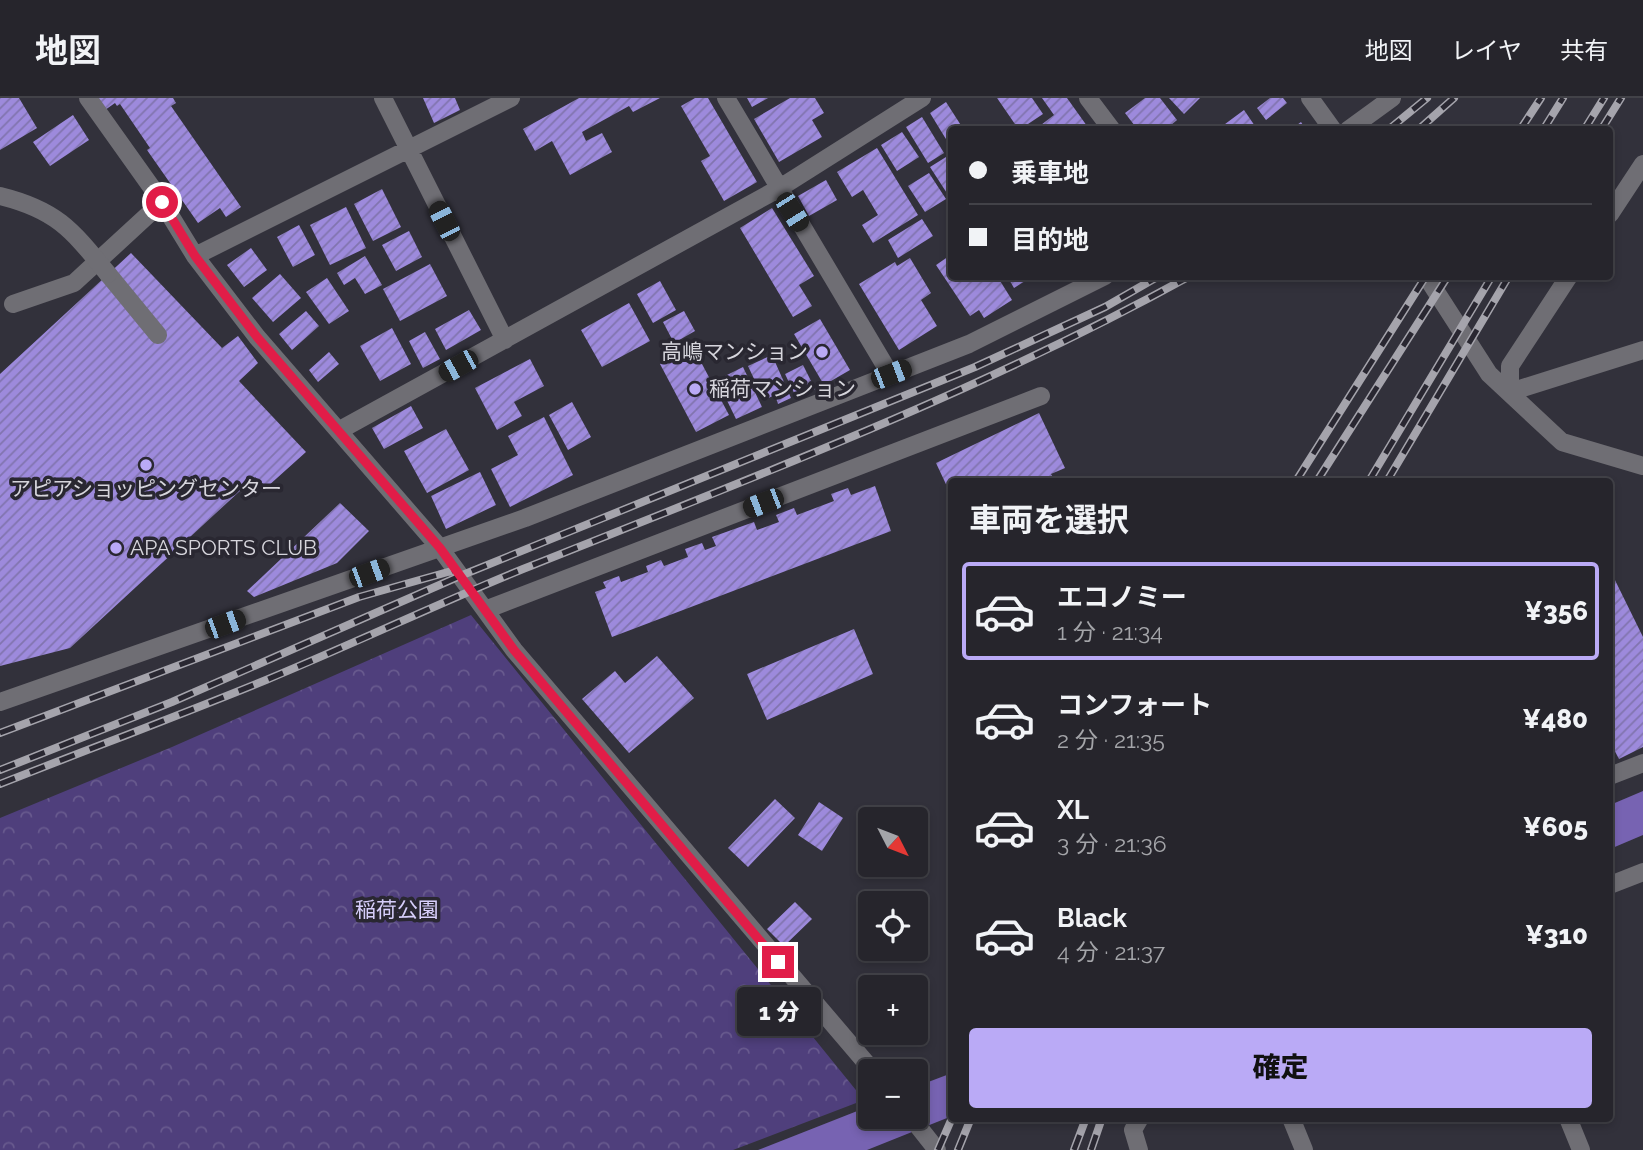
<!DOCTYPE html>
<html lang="ja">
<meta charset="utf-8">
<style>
:root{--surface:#26252c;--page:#323138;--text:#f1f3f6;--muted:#a4a5a9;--line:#424248;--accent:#baaaf6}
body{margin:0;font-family:Raleway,"Noto Sans JP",sans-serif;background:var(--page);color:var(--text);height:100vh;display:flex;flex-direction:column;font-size:26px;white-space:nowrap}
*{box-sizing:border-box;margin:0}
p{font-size:23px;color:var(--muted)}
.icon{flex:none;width:38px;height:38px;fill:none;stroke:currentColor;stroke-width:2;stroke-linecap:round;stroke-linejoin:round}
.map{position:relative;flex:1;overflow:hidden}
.details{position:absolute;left:948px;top:380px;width:665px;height:644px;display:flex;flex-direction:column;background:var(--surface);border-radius:7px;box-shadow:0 4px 10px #0003,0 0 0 2px var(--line)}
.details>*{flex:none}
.hud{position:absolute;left:948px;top:28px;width:665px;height:154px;border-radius:7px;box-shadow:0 4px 10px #0003,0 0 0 2px var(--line);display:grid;align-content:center;height:154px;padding:0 21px;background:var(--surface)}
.needle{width:46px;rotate:132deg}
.controls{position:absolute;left:858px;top:709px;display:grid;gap:14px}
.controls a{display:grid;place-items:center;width:70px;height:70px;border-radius:7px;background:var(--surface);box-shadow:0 4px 10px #0003,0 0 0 2px var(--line);font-size:35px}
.end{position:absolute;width:32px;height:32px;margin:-16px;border:9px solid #e11d48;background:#fff;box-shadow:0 0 0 4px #fff}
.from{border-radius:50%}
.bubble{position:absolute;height:49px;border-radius:7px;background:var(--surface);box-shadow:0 4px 10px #0003,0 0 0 2px var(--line);font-size:23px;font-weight:800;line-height:49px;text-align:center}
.car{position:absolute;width:21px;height:42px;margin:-21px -10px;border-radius:9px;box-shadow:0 0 5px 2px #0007;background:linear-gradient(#222 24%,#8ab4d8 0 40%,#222 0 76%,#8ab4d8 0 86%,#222 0)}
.hud b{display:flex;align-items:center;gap:24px;height:66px;font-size:26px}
.hud b+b{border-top:2px solid var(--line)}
.hud i{width:18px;height:18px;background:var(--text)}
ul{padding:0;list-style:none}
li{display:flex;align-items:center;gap:21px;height:98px;margin:0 14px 10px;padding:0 7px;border:4px solid transparent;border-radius:7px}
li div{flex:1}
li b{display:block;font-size:26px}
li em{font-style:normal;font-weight:800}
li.on{border-color:var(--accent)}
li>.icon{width:63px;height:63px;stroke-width:1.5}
h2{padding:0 21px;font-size:32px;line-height:84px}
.cta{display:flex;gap:14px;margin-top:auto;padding:14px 21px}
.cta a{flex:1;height:80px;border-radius:7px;background:var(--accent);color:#111;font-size:28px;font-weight:800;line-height:80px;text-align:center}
header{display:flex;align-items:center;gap:42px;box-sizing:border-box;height:98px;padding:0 35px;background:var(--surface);border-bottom:2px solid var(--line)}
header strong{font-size:33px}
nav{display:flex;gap:38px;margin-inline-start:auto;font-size:24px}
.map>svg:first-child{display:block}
.park{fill:url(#park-crowns)}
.water{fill:#7763b2}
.building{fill:url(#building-hatch)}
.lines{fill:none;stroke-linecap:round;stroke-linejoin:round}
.minor{stroke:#6f6e74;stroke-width:18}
.rail-casing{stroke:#a5a4ac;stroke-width:8}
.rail{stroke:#292731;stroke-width:5;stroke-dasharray:16;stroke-linecap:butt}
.minor-bridge{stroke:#6f6e74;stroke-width:18}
.route{stroke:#e11d48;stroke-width:9}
.poi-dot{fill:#baaaf6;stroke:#292731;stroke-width:2.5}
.labels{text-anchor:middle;stroke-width:7;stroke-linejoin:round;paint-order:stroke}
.poi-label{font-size:21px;fill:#d6d5dc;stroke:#292731;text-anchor:start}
.park-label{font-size:21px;fill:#d7cffb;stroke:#292731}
</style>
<header>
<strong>地図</strong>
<nav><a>地図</a><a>レイヤ</a><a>共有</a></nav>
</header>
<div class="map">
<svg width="1643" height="1052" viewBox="0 0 1643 1052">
<defs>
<pattern id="park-crowns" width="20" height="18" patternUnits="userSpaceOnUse" patternTransform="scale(1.75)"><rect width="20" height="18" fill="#4f3f7c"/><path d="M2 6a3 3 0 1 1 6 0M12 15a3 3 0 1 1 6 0" fill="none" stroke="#685a8e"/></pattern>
<pattern id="building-hatch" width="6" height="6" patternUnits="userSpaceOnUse" patternTransform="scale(1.75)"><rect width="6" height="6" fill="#9d8adc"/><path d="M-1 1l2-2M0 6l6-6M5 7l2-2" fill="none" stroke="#8174ae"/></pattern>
</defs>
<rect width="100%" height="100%" fill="#32313b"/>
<path class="park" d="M 471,517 L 864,1002 L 733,1052 L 0,1052 L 0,720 L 172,649 Z"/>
<path class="water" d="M 1643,693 L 1643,737 L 1610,751 L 1610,707 Z
M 952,975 L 952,1018 L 867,1052 L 758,1052 L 870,1008 L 870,1018 L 915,1018 L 915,989 Z"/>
<path class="building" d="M 0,0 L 19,0 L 37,30 L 0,52 Z
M 97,0 L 173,0 L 176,5 L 171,8 L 241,109 L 226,119 L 220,110 L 198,125 L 147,52 L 150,50 L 120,6 L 117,8 L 115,5 L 105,12 Z
M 423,0 L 455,0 L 460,12 L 434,25 Z
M 579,0 L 660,0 L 633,14 L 629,8 L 582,34 L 586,43 L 602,35 L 612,54 L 570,77 L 552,43 L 535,53 L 523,31 Z
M 695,0 L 708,0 L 757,84 L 724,103 L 701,63 L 710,58 L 681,8 Z
M 747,0 L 768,0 L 752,9 Z
M 790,0 L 815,0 L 824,15 L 812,22 L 822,39 L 779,64 L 754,21 Z
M 997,0 L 1032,0 L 1043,16 L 1019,32 Z
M 1042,0 L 1067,0 L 1087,28 L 1082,32 L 1044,32 L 1041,27 L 1054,17 Z
M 1145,0 L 1160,0 L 1177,22 L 1165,32 L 1138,32 L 1125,15 Z
M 1169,0 L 1200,0 L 1184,16 Z
M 1270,0 L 1283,0 L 1287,5 L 1266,22 L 1257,10 Z
M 946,4 L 964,32 L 952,32 L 952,51 L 930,15 Z
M 1244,12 L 1257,31 L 1223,32 L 1221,29 Z
M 73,17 L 89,42 L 50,68 L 33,44 Z
M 922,19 L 944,55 L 928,65 L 906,29 Z
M 1301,24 L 1306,32 L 1290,32 Z
M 902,34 L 919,59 L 897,73 L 881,47 Z
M 877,50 L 918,117 L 873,145 L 862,127 L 878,117 L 863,92 L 852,99 L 837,74 Z
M 946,59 L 952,69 L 952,103 L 930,69 Z
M 929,75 L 946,101 L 925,114 L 908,88 Z
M 826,82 L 837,102 L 809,118 L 798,98 Z
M 382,91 L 401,129 L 373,143 L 354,106 Z
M 346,109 L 366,150 L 330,167 L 310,127 Z
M 772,110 L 814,178 L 799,187 L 812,208 L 793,219 L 740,130 Z
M 922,121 L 933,138 L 898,160 L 888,142 Z
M 299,127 L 315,157 L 293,169 L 277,139 Z
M 409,133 L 422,159 L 396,173 L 382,147 Z
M 251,150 L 267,172 L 244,189 L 227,167 Z
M 131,155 L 222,250 L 238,238 L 258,265 L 239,283 L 306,354 L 267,389 L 255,379 L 70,550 L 0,568 L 0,276 Z
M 952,156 L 952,178 L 997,178 L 1012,202 L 984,220 L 979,212 L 970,218 L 936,167 Z
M 365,158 L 382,187 L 365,196 L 355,180 L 344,187 L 337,175 Z
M 910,160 L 931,195 L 921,202 L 937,228 L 899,252 L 859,186 L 895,164 L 897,168 Z
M 430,166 L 447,198 L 400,223 L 383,191 Z
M 280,176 L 301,200 L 273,224 L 252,200 Z
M 1007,178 L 1033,178 L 1014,190 Z
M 327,180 L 349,213 L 329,226 L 306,194 Z
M 660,183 L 676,212 L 653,225 L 637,196 Z
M 629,205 L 650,243 L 602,269 L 581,232 Z
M 469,212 L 481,232 L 446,252 L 435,231 Z
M 306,213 L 319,228 L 292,252 L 279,236 Z
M 684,213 L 695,233 L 674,245 L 663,224 Z
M 820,221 L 850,272 L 824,287 L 794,236 Z
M 392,230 L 411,266 L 380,283 L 360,248 Z
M 425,234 L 440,261 L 423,270 L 409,243 Z
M 693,249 L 729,317 L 696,334 L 660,266 Z
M 329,254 L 339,266 L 318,284 L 309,272 Z
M 772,257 L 791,300 L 778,306 L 775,297 L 764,302 L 748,268 Z
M 530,261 L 544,288 L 514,304 L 522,318 L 497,332 L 475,290 Z
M 803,267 L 815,291 L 797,301 L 785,276 Z
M 743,269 L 762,309 L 736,321 L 717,282 Z
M 572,304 L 591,339 L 568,352 L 549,317 Z
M 411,308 L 423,330 L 384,351 L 372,330 Z
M 1039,315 L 1065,370 L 1051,376 L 1055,383 L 952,383 L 952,399 L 936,365 Z
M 544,319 L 573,377 L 510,409 L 491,371 L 518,357 L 508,338 Z
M 446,331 L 469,372 L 427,395 L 404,353 Z
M 480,374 L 496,407 L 446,431 L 431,398 Z
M 875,388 L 891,433 L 612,539 L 595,494 L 606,490 L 603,484 L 619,478 L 621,484 L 648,474 L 646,468 L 661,462 L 664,468 L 688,459 L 685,451 L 702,445 L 705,452 L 716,448 L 712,439 L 754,424 L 757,432 L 779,424 L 776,417 L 794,410 L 797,417 L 834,403 L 831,396 L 848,390 L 851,397 Z
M 340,405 L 369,433 L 337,465 L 254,499 L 247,493 Z
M 1610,472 L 1643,539 L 1643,649 L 1619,661 L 1610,644 Z
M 854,531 L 873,576 L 767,622 L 747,576 Z
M 657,558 L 694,600 L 629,655 L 582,601 L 615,573 L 625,585 Z
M 775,701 L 795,720 L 748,769 L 728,750 Z
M 819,704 L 843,720 L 822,753 L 798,737 Z
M 795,804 L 812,821 L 784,848 L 767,831 Z"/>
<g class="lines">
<path class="minor" d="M 88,0 L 162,104 L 195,158 L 257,239 L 440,450 L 514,552 L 873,973
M 383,0 L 505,242
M 726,0 L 890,276
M 1088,0 L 1112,32
M 1310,0 L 1333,32
M 1348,32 L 1392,0
M 1610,116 L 1643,66
M 195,158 L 511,0
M 108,176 L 158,237
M 1426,178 L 1489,276 L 1562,344 L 1643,368
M 13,206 L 74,185 L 162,104
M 1510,294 L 1643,252
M 1510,294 L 1510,268 L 1569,178
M 340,332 L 778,91 L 922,0
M 485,512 L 1041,298
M 0,604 L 525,420 L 969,246 L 1105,178
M 1610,678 L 1643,665
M 1610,787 L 1643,774
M 910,1018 L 937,1052
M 1291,1020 L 1304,1052
M 1568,1020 L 1581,1052
M 1139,1052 L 1133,1032 L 1140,1020"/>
<defs>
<path id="rail" d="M 1388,32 L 1427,0
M 1418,32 L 1454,0
M 1520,32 L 1541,0
M 1543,32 L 1563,0
M 1584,32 L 1604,0
M 1601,32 L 1621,0
M 1296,383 L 1426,178
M 1317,383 L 1448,178
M 1369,383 L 1492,178
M 1387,383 L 1509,178
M 0,635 L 359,499 L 455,472
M 0,672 L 172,604 L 460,478 L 975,269 L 1105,209 L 1159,178
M 0,686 C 89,651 178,618 266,582 C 353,546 437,506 523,471 C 749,381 976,296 1190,178
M 938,1052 L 952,1020
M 958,1052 L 971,1020
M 1074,1052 L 1086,1020
M 1091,1052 L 1102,1020"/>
</defs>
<use href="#rail" class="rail-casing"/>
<use href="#rail" class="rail"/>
<path class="minor-bridge" d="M 0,98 C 57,112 72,132 108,176"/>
</g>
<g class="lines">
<path class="route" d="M 162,104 L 195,158 L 257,239 L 440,450 L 514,552 L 778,864"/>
</g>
<g class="poi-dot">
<circle cx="822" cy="254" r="7"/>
<circle cx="695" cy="291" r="7"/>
<circle cx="146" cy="367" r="7"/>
<circle cx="116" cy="450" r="7"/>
</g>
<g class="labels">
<g class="poi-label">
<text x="808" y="261" text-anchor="end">高嶋マンション</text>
<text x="709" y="298">稲荷マンション</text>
<text x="146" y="398" text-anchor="middle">アピアショッピングセンター</text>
<text x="130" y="457">APA SPORTS CLUB</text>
</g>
<g class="park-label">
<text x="397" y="819">稲荷公園</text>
</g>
</g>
</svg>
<div class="controls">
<a><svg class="needle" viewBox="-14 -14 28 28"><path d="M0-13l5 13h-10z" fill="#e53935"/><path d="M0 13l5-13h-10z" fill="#a4a5a9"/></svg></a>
<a><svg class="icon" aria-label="locate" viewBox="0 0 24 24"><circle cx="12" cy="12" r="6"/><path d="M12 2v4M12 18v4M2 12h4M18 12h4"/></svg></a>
<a>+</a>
<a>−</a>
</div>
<i class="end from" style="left:162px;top:104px"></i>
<i class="end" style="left:778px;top:864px"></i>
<div class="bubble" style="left:737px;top:889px;width:84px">1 分</div>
<i class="car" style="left:792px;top:114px;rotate:148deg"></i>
<i class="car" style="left:444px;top:123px;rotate:333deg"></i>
<i class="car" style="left:458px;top:268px;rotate:241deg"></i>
<i class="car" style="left:891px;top:276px;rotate:69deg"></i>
<i class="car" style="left:763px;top:405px;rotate:249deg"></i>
<i class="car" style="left:369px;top:475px;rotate:70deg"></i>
<i class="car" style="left:225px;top:526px;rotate:70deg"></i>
<div class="hud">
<b><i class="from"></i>乗車地</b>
<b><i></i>目的地</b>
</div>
<section class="details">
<h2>車両を選択</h2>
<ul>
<li class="on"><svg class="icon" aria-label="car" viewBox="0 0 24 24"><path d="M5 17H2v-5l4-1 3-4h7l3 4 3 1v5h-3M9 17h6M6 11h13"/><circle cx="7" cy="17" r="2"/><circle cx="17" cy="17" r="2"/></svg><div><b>エコノミー</b><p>1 分 · 21:34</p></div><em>¥356</em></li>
<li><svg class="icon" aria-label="car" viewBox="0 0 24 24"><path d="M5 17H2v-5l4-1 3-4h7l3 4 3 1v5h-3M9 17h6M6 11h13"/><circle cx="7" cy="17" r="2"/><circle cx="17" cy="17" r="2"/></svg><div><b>コンフォート</b><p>2 分 · 21:35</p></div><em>¥480</em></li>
<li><svg class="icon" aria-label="car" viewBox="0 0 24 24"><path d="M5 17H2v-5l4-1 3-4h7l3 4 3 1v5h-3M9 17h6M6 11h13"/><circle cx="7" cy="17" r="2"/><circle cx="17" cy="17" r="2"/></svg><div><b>XL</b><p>3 分 · 21:36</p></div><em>¥605</em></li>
<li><svg class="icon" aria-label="car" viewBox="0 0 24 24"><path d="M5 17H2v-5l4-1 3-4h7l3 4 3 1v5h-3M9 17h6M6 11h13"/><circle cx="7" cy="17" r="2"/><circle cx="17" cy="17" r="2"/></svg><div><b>Black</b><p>4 分 · 21:37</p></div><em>¥310</em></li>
</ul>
<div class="cta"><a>確定</a></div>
</section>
</div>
